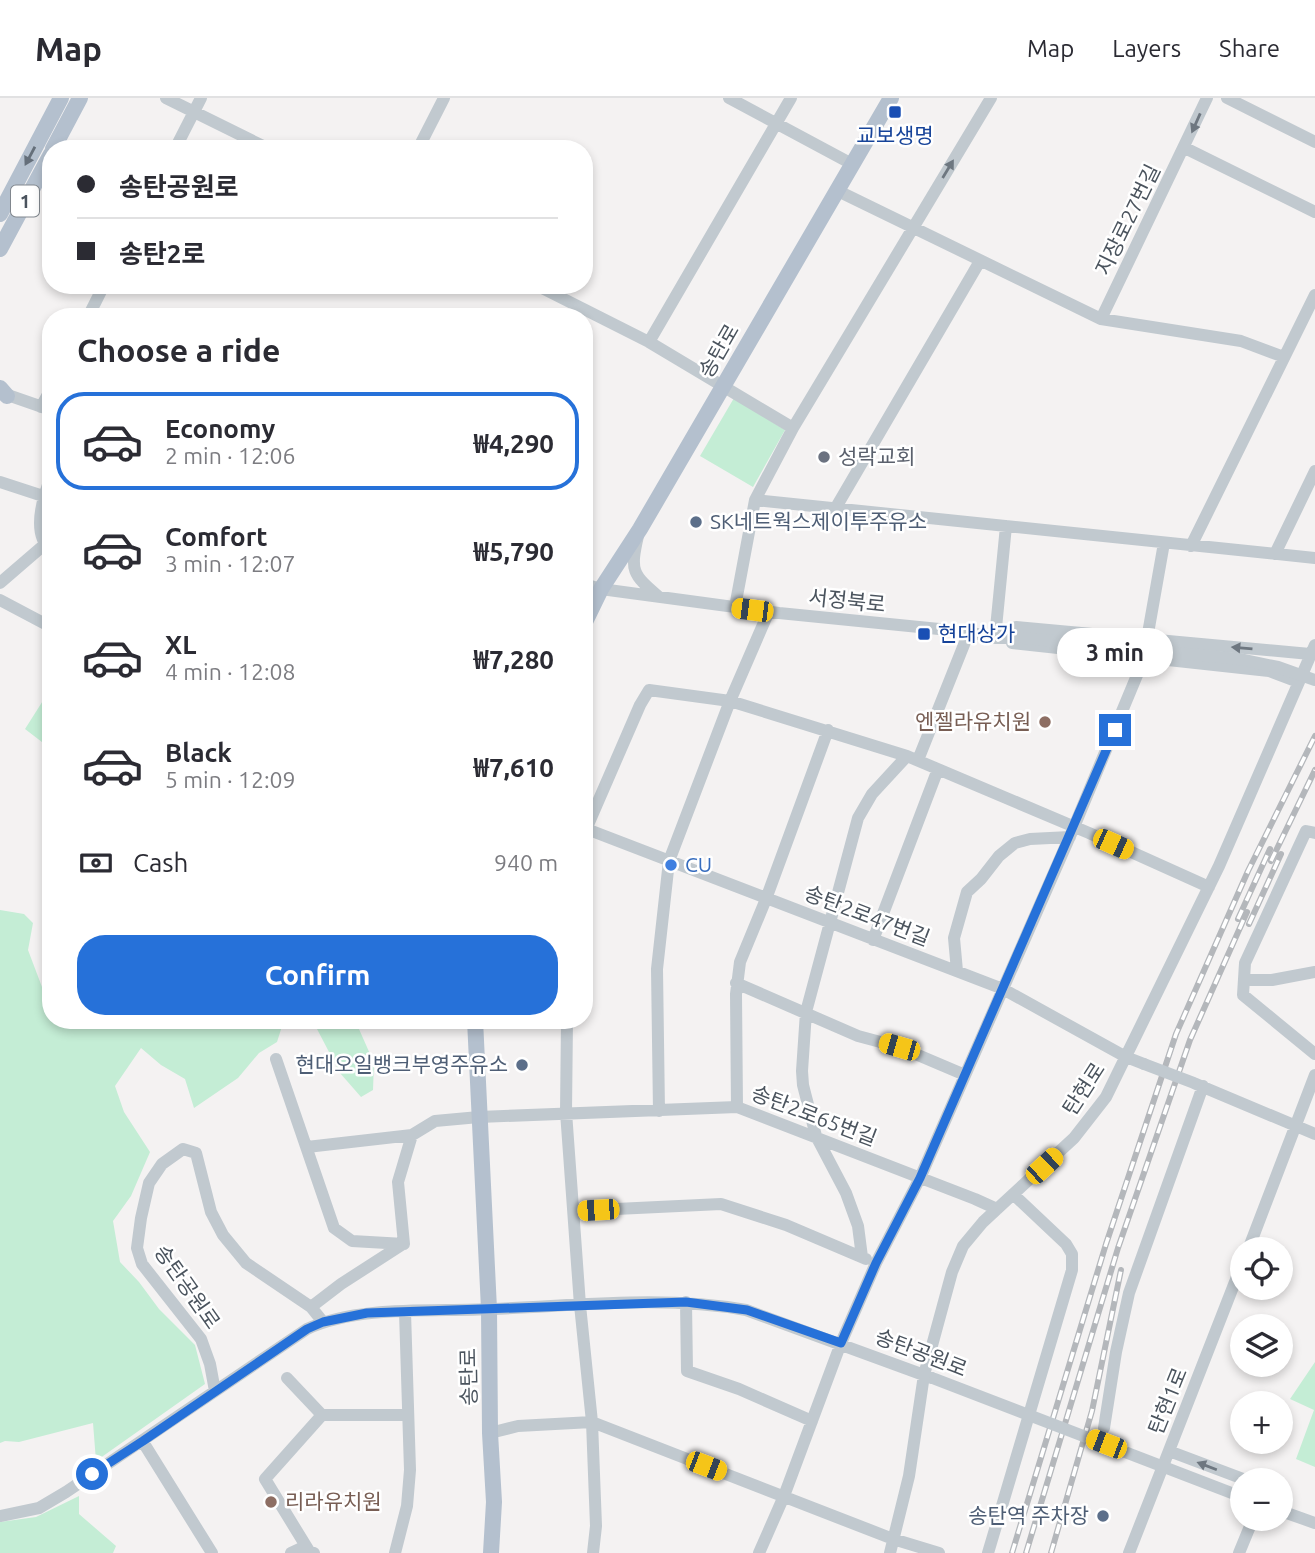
<!DOCTYPE html>
<meta charset="utf-8">
<style>
:root{--surface:#fff;--page:#f2f2f3;--text:#2b2b33;--muted:#7c7c81;--line:#e1e1e2;--accent:#2671d9}
body{margin:0;font-family:Ubuntu,"Noto Sans KR",sans-serif;background:var(--page);color:var(--text);height:100vh;display:flex;flex-direction:column;font-size:26px;white-space:nowrap}
*{box-sizing:border-box;margin:0}
p{font-size:23px;color:var(--muted)}
.icon{flex:none;width:38px;height:38px;fill:none;stroke:currentColor;stroke-width:2;stroke-linecap:round;stroke-linejoin:round}
.map{position:relative;flex:1;overflow:hidden}
.drawer{position:absolute;left:42px;top:210px;width:551px;height:721px;display:flex;flex-direction:column;background:var(--surface);border-radius:28px;box-shadow:0 4px 10px #0003}
.drawer>*{flex:none}
.banner{position:absolute;left:42px;top:42px;width:551px;height:154px;border-radius:28px;box-shadow:0 4px 10px #0003;display:grid;align-content:center;height:154px;padding:0 35px;background:var(--surface)}
.buttons{position:absolute;left:1230px;top:1139px;display:grid;gap:14px}
.buttons a{display:grid;place-items:center;width:63px;height:63px;border-radius:50%;background:var(--surface);box-shadow:0 4px 10px #0003;font-size:35px}
.end{position:absolute;width:32px;height:32px;margin:-16px;border:9px solid #2671d9;background:#fff;box-shadow:0 0 0 4px #fff}
.from{border-radius:50%}
.bubble{position:absolute;height:49px;border-radius:24px;background:var(--surface);box-shadow:0 4px 10px #0003;font-size:23px;font-weight:700;line-height:49px;text-align:center}
.car{position:absolute;width:21px;height:42px;margin:-21px -10px;border-radius:9px;box-shadow:0 0 5px 2px #0007;background:linear-gradient(#f5c518 24%,#345 0 40%,#f5c518 0 76%,#345 0 86%,#f5c518 0)}
.banner b{display:flex;align-items:center;gap:24px;height:66px;font-size:26px}
.banner b+b{border-top:2px solid var(--line)}
.banner i{width:18px;height:18px;background:var(--text)}
ul{padding:0;list-style:none}
li{display:flex;align-items:center;gap:21px;height:98px;margin:0 14px 10px;padding:0 21px;border:4px solid transparent;border-radius:28px}
li div{flex:1}
li b{display:block;font-size:26px}
li em{font-style:normal;font-weight:700}
li.on{border-color:var(--accent)}
li>.icon{width:63px;height:63px;stroke-width:1.5}
h2{padding:0 35px;font-size:32px;line-height:84px}
.pay{display:flex;align-items:center;gap:18px;height:77px;padding:0 35px;font-size:26px}
.pay p{margin-inline-start:auto}
.cta{display:flex;gap:14px;margin-top:auto;padding:14px 35px}
.cta a{flex:1;height:80px;border-radius:28px;background:var(--accent);color:#fff;font-size:28px;font-weight:700;line-height:80px;text-align:center}
header{display:flex;align-items:center;gap:42px;box-sizing:border-box;height:98px;padding:0 35px;background:var(--surface);border-bottom:2px solid var(--line)}
header strong{font-size:33px}
nav{display:flex;gap:38px;margin-inline-start:auto;font-size:24px}
.map>svg:first-child{display:block}
.green{fill:#c4edd5}
.lines{fill:none;stroke-linecap:round;stroke-linejoin:round}
.minor{stroke:#c1c9cf;stroke-width:12}
.major{stroke:#b4c0ce;stroke-width:16}
.rail-casing{stroke:#b4b7bb;stroke-width:6}
.rail{stroke:#fff;stroke-width:3.5;stroke-dasharray:10;stroke-linecap:butt}
.minor-bridge{stroke:#c1c9cf;stroke-width:12}
.oneway{fill:#6e7780}
.oneway2{fill:#656f7a}
.route{stroke:#2671d9;stroke-width:9}
.transit-dot{fill:#1a4fb4;stroke:#fff;stroke-width:2.5}
.worship-dot{fill:#6b7280;stroke:#fff;stroke-width:2.5}
.service-dot{fill:#5c6f8a;stroke:#fff;stroke-width:2.5}
.education-dot{fill:#8d6e63;stroke:#fff;stroke-width:2.5}
.shop-dot{fill:#3f7fe0;stroke:#fff;stroke-width:2.5}
.labels{text-anchor:middle;stroke-width:5;stroke-linejoin:round;paint-order:stroke}
.shield{fill:#fff;stroke:#81878e;stroke-width:2}
.shield-label{font-size:19px;font-weight:bold;fill:#4b545e}
.transit-label{font-size:21px;fill:#164399;stroke:#fff}
.street-label{font-size:21px;fill:#4b545e;stroke:#fff}
.worship-label{font-size:21px;fill:#5b616d;stroke:#fff;text-anchor:start}
.service-label{font-size:21px;fill:#4e5e75;stroke:#fff;text-anchor:end}
.education-label{font-size:21px;fill:#785e54;stroke:#fff;text-anchor:end}
.shop-label{font-size:21px;fill:#366cbe;stroke:#fff;text-anchor:start}
</style>
<header>
<strong>Map</strong>
<nav><a>Map</a><a>Layers</a><a>Share</a></nav>
</header>
<div class="map">
<svg width="1315" height="1455" viewBox="0 0 1315 1455">
<rect width="100%" height="100%" fill="#f4f2f2"/>
<path class="green" d="M 734,300 L 785,332 L 753,389 L 700,358 Z
M 51,590 L 51,651 L 25,631 Z
M 0,812 L 24,816 L 33,825 L 28,852 L 42,889 L 51,895 L 51,922 L 284,922 L 277,944 L 259,955 L 238,980 L 194,1010 L 185,981 L 161,967 L 141,950 L 115,988 L 124,1014 L 150,1054 L 131,1098 L 113,1123 L 120,1164 L 139,1184 L 159,1211 L 195,1247 L 205,1286 L 96,1363 L 93,1325 L 19,1344 L 5,1343 L 0,1345 Z
M 309,922 L 355,922 L 374,965 L 373,992 L 361,999 L 340,975 L 317,931 Z
M 1315,1264 L 1315,1369 L 1296,1361 L 1314,1312 L 1290,1301 Z
M 79,1398 L 79,1416 L 116,1448 L 113,1455 L 0,1455 L 0,1424 L 36,1419 Z"/>
<g class="lines">
<path class="minor" d="M 166,0 L 269,51
M 729,0 L 852,66
M 1227,0 L 1315,44
M 1185,50 L 1315,114
M 175,51 L 201,0
M 418,51 L 444,0
M 836,92 L 1101,221 L 1241,243 L 1284,259
M 536,187 L 649,244 L 793,330
M 88,219 L 104,187
M 1101,221 L 1207,0
M 649,244 L 791,0
M 2,295 L 51,312
M 41,309 L 51,291
M 51,379 C 43,399 31,436 51,452
M 0,384 L 43,398
M 755,402 L 1315,460
M 835,411 L 980,163
M 638,438 C 630,473 632,476 659,499
M 1191,448 L 1315,197
M 1275,456 L 1315,373
M 0,485 L 44,447
M 584,486 L 601,491 L 779,515 L 969,534 L 995,540 L 1024,540
M 0,502 L 51,529
M 735,509 L 755,402 L 793,330 L 991,0
M 998,538 L 1016,529 L 1310,556
M 995,540 L 1006,428
M 1147,541 L 1164,445
M 1012,545 L 1269,573 L 1298,584
M 918,662 L 969,534
M 584,730 L 1003,891 L 1126,959 L 1144,966
M 1315,735 L 1306,733 L 1245,865 L 1243,897 L 1315,956
M 584,736 L 640,607 L 649,592 L 730,603 L 907,658 L 1089,735 L 1209,789
M 873,842 L 938,671
M 957,873 L 954,840 L 967,794 L 981,781 L 999,758 L 1015,745 L 1030,741 L 1070,739
M 1244,882 L 1272,882 L 1315,874
M 736,885 L 858,938 L 899,949 L 965,977
M 567,922 L 566,1014 L 580,1207 L 592,1324 L 596,1428 L 593,1455
M 276,961 L 334,1130 L 352,1143 L 404,1146 L 398,1084 L 412,1037 L 435,1023 L 479,1019 L 737,1009 L 975,1101 L 997,1111
M 1196,986 L 1315,1036
M 737,1009 L 736,896 L 740,864 L 766,801 L 828,632
M 659,1013 L 657,871 L 669,763 L 730,603 L 769,513
M 307,1049 L 412,1037
M 574,1113 L 721,1106 L 786,1127 L 866,1161
M 1248,1152 L 1315,977
M 862,1159 L 858,1128 L 846,1095 L 816,1038 L 803,987 L 802,973 L 806,914 L 858,720 L 872,696 L 907,658
M 686,1204 L 687,1273 L 739,1291 L 812,1323
M 311,1209 L 341,1186 L 403,1146
M 287,1280 L 322,1317
M 215,1293 L 210,1266 L 201,1241 L 142,1166 L 137,1150 L 141,1120 L 149,1085 L 162,1066 L 183,1051 L 196,1055 L 211,1114 L 223,1137 L 246,1165 L 311,1209 L 323,1224
M 1104,1330 L 1116,1254 L 1129,1195 L 1203,988
M 490,1335 L 518,1328 L 592,1324 L 893,1441 L 939,1455
M 143,1344 L 212,1455
M 1169,1353 L 1246,1382
M 1281,1413 L 1315,1425
M 0,1418 L 39,1410 L 66,1394 L 307,1231 C 359,1207 434,1214 491,1211 C 576,1208 662,1197 746,1212 L 932,1280
M 291,1455 L 306,1448
M 314,1455 L 309,1453 L 265,1381 L 322,1317 L 408,1317
M 395,1455 L 407,1408 L 410,1372 L 405,1214
M 759,1455 L 784,1398 L 841,1245 L 876,1165 L 920,1080 L 1074,729 L 1145,558
M 890,1455 L 909,1378 L 924,1277 L 952,1174 L 963,1148 L 983,1124 L 1074,1040 L 1106,999 L 1219,768 L 1315,547
M 988,1455 L 1072,1172 L 1072,1156 L 1066,1146 L 1013,1096
M 1129,1455 L 1242,1166
M 1239,1455 L 1253,1421"/>
<path class="major" d="M 53,51 L 80,0
M 0,116 L 61,0
M 0,151 L 51,56
M 0,290 L 7,298
M 584,526 L 601,491 L 640,431 L 891,0
M 475,922 L 489,1211 L 490,1335 L 494,1404 L 491,1455"/>
<defs>
<path id="rail" d="M 1271,763 L 1315,672
M 1238,821 L 1270,751
M 1249,826 L 1281,756
M 1012,1455 L 1106,1146 L 1176,936 L 1248,773 L 1315,638
M 1026,1455 L 1118,1150 L 1190,942 L 1247,814
M 1051,1455 L 1092,1313 L 1121,1172"/>
</defs>
<use href="#rail" class="rail-casing"/>
<use href="#rail" class="rail"/>
<path class="minor-bridge" d="M 1024,540 L 1239,561 L 1278,569 L 1315,582
M 1144,966 L 1194,985
M 935,1281 L 1242,1399"/>
</g>
<defs><path id="oneway-solid" d="M-6-.8H1V-3.2L6.5 0L1 3.2V.8H-6Z" transform="scale(1.75)"/></defs>
<g class="oneway">
<use href="#oneway-solid" transform="translate(1196 25) rotate(114)"/>
<use href="#oneway-solid" transform="translate(948 71) rotate(-59)"/>
<use href="#oneway-solid" transform="translate(1242 550) rotate(-175)"/>
<use href="#oneway-solid" transform="translate(1207 1368) rotate(-159)"/>
</g>
<use class="oneway2" href="#oneway-solid" transform="translate(30 58) rotate(118)"/>
<g class="lines">
<path class="route" d="M 92,1376 L 143,1343 L 307,1231 L 323,1224 L 367,1215 L 686,1204 L 747,1212 L 841,1245 L 876,1165 L 920,1080 L 1115,632"/>
</g>
<g class="transit-dot">
<rect x="888" y="7" width="14" height="14" rx="3.5"/>
<rect x="917" y="529" width="14" height="14" rx="3.5"/>
</g>
<circle class="worship-dot" cx="824" cy="359" r="7"/>
<g class="service-dot">
<circle cx="696" cy="424" r="7"/>
<circle cx="522" cy="967" r="7"/>
<circle cx="1103" cy="1418" r="7"/>
</g>
<g class="education-dot">
<circle cx="1045" cy="624" r="7"/>
<circle cx="271" cy="1404" r="7"/>
</g>
<circle class="shop-dot" cx="671" cy="767" r="7"/>
<g class="labels">
<rect class="shield" x="11" y="87.5" width="28" height="31" rx="5"/>
<g class="shield-label">
<text x="25" y="110">1</text>
</g>
<g class="transit-label">
<text x="895" y="45">교보생명</text>
<text x="938" y="543" text-anchor="start">현대상가</text>
</g>
<g class="street-label">
<text transform="translate(1128 122) rotate(-64)" y="7">지장로27번길</text>
<text transform="translate(719 253) rotate(-60)" y="7">송탄로</text>
<text transform="translate(847 503) rotate(6)" y="7">서정북로</text>
<text transform="translate(867 818) rotate(21)" y="7">송탄2로47번길</text>
<text transform="translate(1084 991) rotate(-57)" y="7">탄현로</text>
<text transform="translate(814 1018) rotate(21)" y="7">송탄2로65번길</text>
<text transform="translate(187 1189) rotate(55)" y="7">송탄공원로</text>
<text transform="translate(921 1255) rotate(21)" y="7">송탄공원로</text>
<text transform="translate(469 1279) rotate(-91)" y="7">송탄로</text>
<text transform="translate(1168 1303) rotate(-68)" y="7">탄현1로</text>
</g>
<g class="worship-label">
<text x="838" y="366">성락교회</text>
</g>
<g class="service-label">
<text x="710" y="431" text-anchor="start">SK네트웍스제이투주유소</text>
<text x="508" y="974">현대오일뱅크부영주유소</text>
<text x="1089" y="1425">송탄역 주차장</text>
</g>
<g class="education-label">
<text x="1031" y="631">엔젤라유치원</text>
<text x="285" y="1411" text-anchor="start">리라유치원</text>
</g>
<g class="shop-label">
<text x="685" y="774">CU</text>
</g>
</g>
</svg>
<div class="buttons">
<a><svg class="icon" aria-label="locate" viewBox="0 0 24 24"><circle cx="12" cy="12" r="6"/><path d="M12 2v4M12 18v4M2 12h4M18 12h4"/></svg></a>
<a><svg class="icon" aria-label="layers" viewBox="0 0 24 24"><path d="M12 4l9 5-9 5-9-5zM3 14l9 5 9-5"/></svg></a>
<a>+</a>
<a>−</a>
</div>
<i class="end from" style="left:92px;top:1376px"></i>
<i class="end" style="left:1115px;top:632px"></i>
<div class="bubble" style="left:1057px;top:530px;width:116px">3 min</div>
<i class="car" style="left:752px;top:512px;rotate:277deg"></i>
<i class="car" style="left:1113px;top:746px;rotate:114deg"></i>
<i class="car" style="left:899px;top:949px;rotate:286deg"></i>
<i class="car" style="left:1044px;top:1068px;rotate:47deg"></i>
<i class="car" style="left:598px;top:1112px;rotate:267deg"></i>
<i class="car" style="left:1106px;top:1346px;rotate:291deg"></i>
<i class="car" style="left:706px;top:1368px;rotate:111deg"></i>
<div class="banner">
<b><i class="from"></i>송탄공원로</b>
<b><i></i>송탄2로</b>
</div>
<section class="drawer">
<h2>Choose a ride</h2>
<ul>
<li class="on"><svg class="icon" aria-label="car" viewBox="0 0 24 24"><path d="M5 17H2v-5l4-1 3-4h7l3 4 3 1v5h-3M9 17h6M6 11h13"/><circle cx="7" cy="17" r="2"/><circle cx="17" cy="17" r="2"/></svg><div><b>Economy</b><p>2 min · 12:06</p></div><em>₩4,290</em></li>
<li><svg class="icon" aria-label="car" viewBox="0 0 24 24"><path d="M5 17H2v-5l4-1 3-4h7l3 4 3 1v5h-3M9 17h6M6 11h13"/><circle cx="7" cy="17" r="2"/><circle cx="17" cy="17" r="2"/></svg><div><b>Comfort</b><p>3 min · 12:07</p></div><em>₩5,790</em></li>
<li><svg class="icon" aria-label="car" viewBox="0 0 24 24"><path d="M5 17H2v-5l4-1 3-4h7l3 4 3 1v5h-3M9 17h6M6 11h13"/><circle cx="7" cy="17" r="2"/><circle cx="17" cy="17" r="2"/></svg><div><b>XL</b><p>4 min · 12:08</p></div><em>₩7,280</em></li>
<li><svg class="icon" aria-label="car" viewBox="0 0 24 24"><path d="M5 17H2v-5l4-1 3-4h7l3 4 3 1v5h-3M9 17h6M6 11h13"/><circle cx="7" cy="17" r="2"/><circle cx="17" cy="17" r="2"/></svg><div><b>Black</b><p>5 min · 12:09</p></div><em>₩7,610</em></li>
</ul>
<div class="pay"><svg class="icon" aria-label="cash" viewBox="0 0 24 24"><path d="M3 7h18v10H3z"/><circle cx="12" cy="12" r="2"/></svg>Cash<p>940 m</p></div>
<div class="cta"><a>Confirm</a></div>
</section>
</div>
